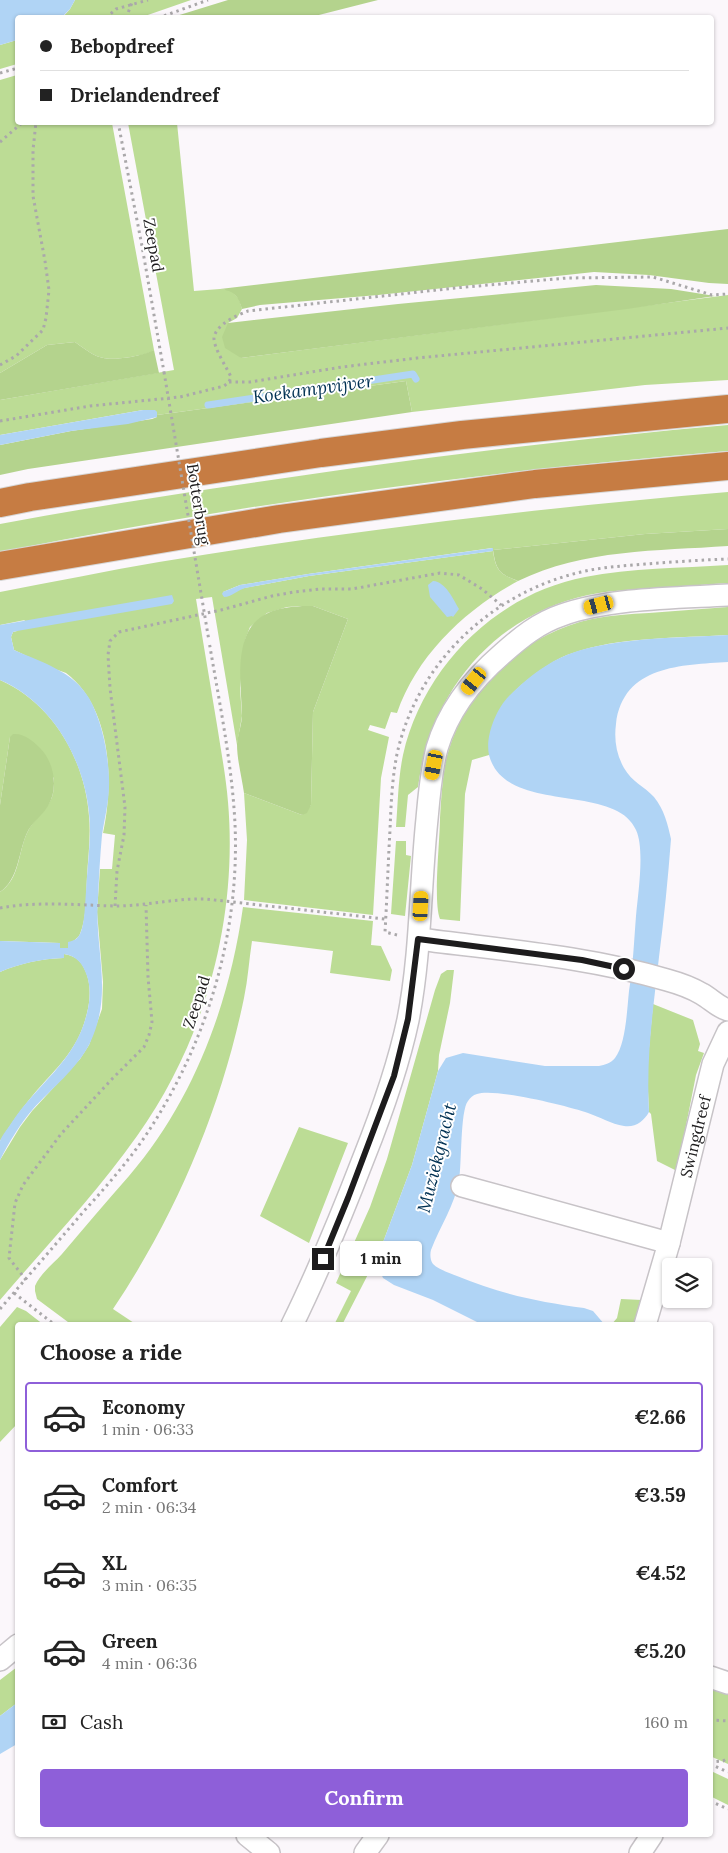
<!DOCTYPE html>
<meta charset="utf-8">
<style>
:root{--surface:#fff;--page:#f6f6f6;--text:#222;--muted:#767676;--line:#e0e0e0;--accent:#8e5fd9}
body{margin:0;font-family:Lora,serif;background:var(--page);color:var(--text);height:100vh;display:flex;flex-direction:column;font-size:19px;white-space:nowrap}
*{box-sizing:border-box;margin:0}
p{font-size:16px;color:var(--muted)}
.icon{flex:none;width:28px;height:28px;fill:none;stroke:currentColor;stroke-width:2;stroke-linecap:round;stroke-linejoin:round}
.map{position:relative;flex:1;overflow:hidden}
.panel{position:absolute;left:15px;top:1322px;width:698px;height:515px;display:flex;flex-direction:column;background:var(--surface);border-radius:5px;box-shadow:0 1px 4px #0004}
.panel>*{flex:none}
.banner{position:absolute;left:15px;top:15px;width:699px;height:110px;border-radius:5px;box-shadow:0 1px 4px #0004;display:grid;align-content:center;height:110px;padding:0 25px;background:var(--surface)}
.fabs{position:absolute;left:662px;top:1258px;display:grid;gap:10px}
.fabs a{display:grid;place-items:center;width:50px;height:50px;border-radius:5px;background:var(--surface);box-shadow:0 1px 4px #0004;font-size:25px}
.end{position:absolute;width:22px;height:22px;margin:-11px;border:6px solid #1d1c1d;background:#fff;box-shadow:0 0 0 2px #fff}
.from{border-radius:50%}
.bubble{position:absolute;height:35px;border-radius:5px;background:var(--surface);box-shadow:0 1px 4px #0004;font-size:16px;font-weight:700;line-height:35px;text-align:center}
.car{position:absolute;width:15px;height:30px;margin:-15px -8px;border-radius:6px;box-shadow:0 0 4px 1px #0007;background:linear-gradient(#f5c518 24%,#345 0 40%,#f5c518 0 76%,#345 0 86%,#f5c518 0)}
.banner b{display:flex;align-items:center;gap:18px;height:48px;font-size:19px}
.banner b+b{border-top:1px solid var(--line)}
.banner i{width:12px;height:12px;background:var(--text)}
ul{padding:0;list-style:none}
li{display:flex;align-items:center;gap:15px;height:70px;margin:0 10px 8px;padding:0 15px;border:2px solid transparent;border-radius:5px}
li div{flex:1}
li b{display:block;font-size:19px}
li em{font-style:normal;font-weight:700}
li.on{border-color:var(--accent)}
li>.icon{width:45px;height:45px;stroke-width:1.5}
h2{padding:0 25px;font-size:22px;line-height:60px}
.pay{display:flex;align-items:center;gap:12px;height:55px;padding:0 25px;font-size:19px}
.pay p{margin-inline-start:auto}
.cta{display:flex;gap:10px;margin-top:auto;padding:10px 25px}
.cta a{flex:1;height:58px;border-radius:5px;background:var(--accent);color:#fff;font-size:20px;font-weight:700;line-height:58px;text-align:center}
.map>svg:first-child{display:block}
.green{fill:#bcdc95}
.forest{fill:#b4d38d}
.water{fill:#b0d4f5}
.lines{fill:none;stroke-linecap:round;stroke-linejoin:round}
.stream{stroke:#b0d4f5;stroke-width:7}
.street-casing{stroke:#c7c3c7;stroke-width:24}
.highway-casing{stroke:#d6d6d6;stroke-width:30}
.path{stroke:#aaa8aa;stroke-width:3;stroke-dasharray:2.5 4;stroke-linecap:butt}
.street{stroke:#fff;stroke-width:21}
.highway{stroke:#c67c43;stroke-width:28}
.path-bridge{stroke:#aaa8aa;stroke-width:3;stroke-dasharray:2.5 4;stroke-linecap:butt}
.route{stroke:#1d1c1d;stroke-width:6}
.labels{text-anchor:middle;stroke-width:4;stroke-linejoin:round;paint-order:stroke}
.street-label{font-size:16px;fill:#1d1c1d;stroke:#fff}
.water-label{font-size:18px;font-style:italic;fill:#003153;stroke:#fff}
</style>
<div class="map">
<svg width="728" height="1853" viewBox="0 0 728 1853">
<rect width="100%" height="100%" fill="#fbf7fb"/>
<path class="green" d="M 75,0 L 191,0 L 142,17 L 62,18 L 70,9 Z
M 17,40 L 17,64 L 0,69 L 0,45 Z
M 17,75 L 18,122 L 112,123 L 154,350 C 146,355 139,355 131,357 C 102,361 98,359 75,342 L 47,345 L 0,373 L 0,80 Z
M 128,123 L 177,123 L 194,291 L 220,289 L 231,290 L 239,299 L 242,309 L 237,318 L 228,323 L 241,358 L 728,295 L 728,380 L 645,385 L 412,412 L 406,381 L 157,415 L 157,412 L 143,410 L 0,435 L 0,400 L 174,370 Z
M 728,425 L 728,451 C 484,471 240,504 0,552 L 0,524 C 117,502 236,485 354,468 C 478,451 603,436 728,425 Z
M 728,492 L 728,529 L 645,534 L 493,550 L 492,548 L 308,574 L 240,585 L 223,592 L 309,576 L 493,551 C 496,571 500,574 518,581 C 465,610 417,655 397,713 L 391,712 L 385,729 L 370,725 L 368,730 L 389,737 L 381,778 L 373,915 L 244,900 L 247,840 L 244,793 L 302,815 L 311,805 L 313,712 L 348,619 L 313,606 L 302,606 L 287,607 L 267,613 L 250,627 L 245,640 L 240,688 L 242,716 L 237,745 L 212,597 L 196,599 C 203,641 210,683 217,725 C 221,751 226,777 228,802 C 238,919 205,1041 137,1136 C 96,1194 46,1246 0,1300 L 0,1160 L 20,1127 L 32,1111 L 80,1059 L 89,1045 L 102,1009 L 103,982 L 97,912 L 100,869 L 112,869 L 115,835 L 103,833 C 114,782 112,708 66,673 C 62,671 56,670 52,668 C 39,662 27,656 14,650 L 11,637 L 13,632 L 17,631 L 25,620 L 0,625 L 0,592 C 53,582 106,571 159,562 C 348,531 538,508 728,492 Z
M 728,565 L 728,583 C 700,585 672,587 644,589 C 625,590 606,591 588,595 C 493,616 430,693 418,787 L 408,795 L 405,827 L 396,827 C 398,803 398,779 403,755 C 423,667 496,594 585,577 C 631,568 681,568 728,565 Z
M 728,607 L 728,635 C 680,638 617,637 573,653 C 557,658 543,668 530,678 C 502,699 490,719 489,755 L 472,760 L 465,794 L 460,921 L 440,919 C 433,902 440,841 440,818 C 441,800 442,783 445,765 C 460,693 521,634 592,619 C 611,615 630,614 649,613 C 675,611 702,609 728,607 Z
M 0,680 C 53,703 85,760 89,816 C 91,837 88,857 87,877 C 86,895 87,917 80,934 C 78,939 72,940 68,948 L 60,948 L 59,943 L 0,941 L 0,892 C 20,879 18,852 27,833 C 33,819 47,811 52,797 C 54,791 54,784 54,778 L 10,737 L 0,805 Z
M 396,841 L 406,841 L 406,855 L 411,856 L 405,916 L 391,914 Z
M 243,907 L 373,921 L 371,945 L 381,946 L 392,970 L 390,981 L 330,973 L 333,951 L 252,941 C 249,960 248,979 244,998 C 221,1109 176,1215 113,1309 L 137,1325 L 72,1325 L 37,1299 L 35,1291 L 35,1286 C 40,1274 53,1264 62,1254 C 84,1228 106,1202 129,1176 C 194,1100 229,1005 243,907 Z
M 64,954 C 77,956 83,963 87,975 C 91,987 90,1001 87,1013 C 78,1053 53,1070 29,1100 C 18,1113 9,1127 0,1141 L 0,972 C 20,963 41,959 63,958 Z
M 447,970 L 454,970 L 450,1003 L 439,1055 L 438,1071 L 412,1165 L 379,1253 L 342,1325 L 334,1325 L 351,1291 L 336,1283 L 370,1207 L 387,1159 L 435,990 L 441,974 Z
M 653,1004 L 693,1020 L 700,1044 L 698,1051 L 704,1053 L 696,1075 L 677,1171 L 657,1161 L 651,1114 L 649,1112 L 647,1070 Z
M 299,1127 L 348,1143 L 309,1243 L 260,1216 Z
M 621,1299 L 642,1300 L 635,1325 L 611,1325 L 617,1318 Z
M 17,1307 L 26,1311 L 44,1325 L 18,1325 L 17,1424 L 0,1442 L 0,1327 Z
M 17,1667 L 17,1703 L 0,1716 L 0,1680 Z
M 710,1688 L 728,1692 L 728,1764 L 710,1756 Z
M 711,1771 L 728,1779 L 728,1805 L 710,1796 Z"/>
<path class="forest" d="M 228,0 L 378,0 L 311,17 L 173,17 Z
M 728,229 L 728,284 L 709,283 L 649,275 L 594,272 L 378,295 L 260,305 L 242,309 C 238,295 234,291 220,289 Z
M 596,285 L 671,289 L 715,296 L 627,309 L 241,358 L 225,348 L 222,337 L 228,323 L 398,304 Z
M 75,342 C 98,359 102,361 131,357 C 139,355 146,354 154,350 L 159,373 L 0,400 L 0,373 L 47,345 Z
M 406,381 L 412,412 L 28,469 L 0,475 L 0,445 L 71,431 L 152,419 L 157,417 L 157,415 Z
M 728,529 L 728,546 C 657,551 584,549 518,581 C 499,574 496,570 493,550 L 645,534 Z
M 302,606 L 313,606 L 348,619 L 313,712 L 311,805 L 307,813 L 302,815 L 244,793 C 242,778 237,760 237,744 C 238,734 242,724 242,714 C 241,682 232,629 268,613 C 278,608 291,607 302,606 Z
M 13,734 C 24,733 33,741 40,748 C 54,762 59,788 48,806 C 42,816 32,822 27,833 C 18,853 19,879 0,892 L 0,805 L 10,737 Z"/>
<path class="water" d="M 0,0 L 75,0 L 70,9 L 62,17 L 18,18 L 17,40 L 0,45 Z
M 143,410 L 155,410 L 157,412 L 157,417 L 128,424 L 71,431 L 0,445 L 0,435 Z
M 493,548 L 493,551 L 309,576 L 245,588 C 238,590 231,597 224,597 L 222,594 L 223,592 L 240,585 L 308,574 Z
M 433,581 C 446,582 453,599 459,609 L 453,617 L 452,616 L 447,617 L 430,597 L 428,585 Z
M 172,595 L 174,601 L 172,604 L 17,631 L 13,632 L 11,637 L 14,650 C 41,662 73,671 89,698 C 102,721 108,752 109,778 C 110,798 105,816 102,835 C 100,857 99,876 98,898 C 94,951 114,992 90,1043 C 77,1069 52,1088 33,1109 C 20,1124 9,1142 0,1160 C 0,1154 0,1146 0,1141 C 2,1135 9,1127 12,1122 C 38,1083 76,1061 87,1013 C 90,1001 91,988 87,976 C 83,964 77,956 64,954 L 64,958 C 41,959 21,963 0,972 L 0,941 L 60,943 L 60,948 L 68,948 L 68,942 C 72,941 76,940 78,937 C 85,930 85,902 86,892 C 87,871 90,849 90,828 C 89,768 56,704 0,680 L 0,625 Z
M 728,635 L 728,662 C 682,665 623,665 616,724 C 614,739 616,754 624,768 C 632,782 644,786 654,797 C 664,809 668,825 671,839 C 668,879 664,918 659,957 C 653,1011 646,1057 649,1112 C 644,1121 635,1128 624,1126 C 611,1124 600,1117 588,1113 C 568,1106 495,1088 477,1094 C 473,1095 470,1098 468,1101 C 460,1111 462,1164 459,1180 C 455,1205 440,1226 431,1250 C 430,1254 430,1260 433,1264 C 439,1270 450,1273 457,1276 C 500,1294 539,1302 584,1308 L 593,1311 L 605,1325 L 483,1325 L 433,1300 L 394,1285 L 383,1278 L 378,1266 L 379,1253 L 412,1165 L 438,1071 L 446,1058 L 463,1053 L 545,1066 L 599,1066 C 605,1065 611,1063 615,1058 C 626,1044 627,1009 629,991 C 633,967 634,941 636,916 C 638,894 645,849 636,830 C 615,782 505,816 489,755 C 485,737 496,709 509,696 C 524,681 541,667 560,658 C 604,637 679,638 728,635 Z
M 17,1703 L 17,1744 L 0,1754 L 0,1716 Z"/>
<g class="lines">
<path class="stream" d="M 208,405 L 413,374 L 416,379"/>
<defs>
<g id="street">
<path d="M 419,939 C 501,950 586,956 667,980 C 678,983 692,988 702,994 C 711,999 718,1007 728,1010"/>
<path d="M 462,1186 L 669,1243"/>
<path d="M 292,1325 C 319,1270 342,1214 364,1157 C 382,1112 398,1067 408,1020 C 421,954 420,886 427,819 C 429,796 431,771 437,748 C 448,711 473,679 502,654 C 520,638 538,623 562,615 C 610,598 676,598 728,595"/>
<path id="s1" d="M 645,1325 L 669,1243 L 713,1064 L 728,1032"/>
<path d="M 0,1660 L 18,1645"/>
<path d="M 710,1677 L 728,1683"/>
<path d="M 247,1835 L 269,1853"/>
<path d="M 365,1853 L 378,1835"/>
<path d="M 640,1853 L 652,1835"/>
</g>
<path id="highway" d="M 0,503 L 30,497 L 321,453 L 462,435 L 728,409
M 0,566 L 279,519 L 535,484 L 728,466"/>
</defs>
<use href="#street" class="street-casing"/>
<use href="#highway" class="highway-casing"/>
<path class="path" d="M 106,18 L 116,9 L 148,0
M 158,18 L 208,0
M 0,73 L 18,68
M 118,122 L 142,246 L 164,372
M 0,142 L 23,122
M 0,365 L 16,356 L 43,330 L 46,318 L 49,290 L 45,261 L 33,196 L 33,150 L 36,122
M 229,382 L 250,382 L 342,367 L 417,358 L 728,328
M 0,421 L 90,406 L 180,397 L 224,386 L 229,382 L 231,377 C 227,368 213,347 214,337 C 217,324 237,315 248,311 L 455,288 L 567,278 L 653,277 L 712,295 L 728,294
M 115,906 L 117,871 L 124,835 L 125,807 L 110,688 L 108,655 L 110,641 L 119,632 L 221,610 L 272,596 L 294,592 L 321,589 L 352,589 L 440,573 L 459,575 L 482,589 L 501,605
M 0,908 C 38,901 76,905 115,906 C 146,906 175,898 206,899 L 385,919
M 397,935 L 385,932 C 387,898 388,864 390,830 C 391,805 392,779 397,754 C 417,663 491,593 581,572 C 602,567 623,566 645,564 C 672,562 700,560 728,559
M 26,1280 L 9,1258 L 15,1203 L 23,1185 L 61,1134 L 112,1079 L 144,1047 L 149,1035 L 152,1022 L 148,977 L 146,905
M 14,1293 L 55,1325
M 0,1309 C 28,1276 56,1244 84,1211 C 105,1188 126,1164 144,1138 C 206,1046 240,935 235,824 C 232,763 219,701 209,641
M 710,1720 L 728,1721
M 710,1762 L 723,1761 L 728,1758
M 710,1764 L 728,1772
M 710,1801 L 728,1809"/>
<use href="#street" class="street"/>
<use href="#highway" class="highway"/>
<path class="path-bridge" d="M 126,18 L 133,0
M 164,372 L 209,641"/>
</g>
<g class="lines">
<path class="route" d="M 323,1259 L 348,1198 L 394,1076 L 408,1019 L 418,939 L 582,960 L 624,969"/>
</g>
<g class="labels">
<g class="street-label">
<text transform="translate(154 245) rotate(80)" y="6">Zeepad</text>
<text transform="translate(199 504) rotate(81)" y="6">Botterbrug</text>
<text transform="translate(196 1002) rotate(-72)" y="6">Zeepad</text>
<text dy="6" stroke="none"><textPath href="#s1" startOffset="195">Swingdreef</textPath></text>
</g>
<g class="water-label">
<text transform="translate(313 389) rotate(-8)" y="6">Koekampvijver</text>
<text transform="translate(437 1158) rotate(-76)" y="6">Muziekgracht</text>
</g>
</g>
</svg>
<div class="fabs">
<a><svg class="icon" aria-label="layers" viewBox="0 0 24 24"><path d="M12 4l9 5-9 5-9-5zM3 14l9 5 9-5"/></svg></a>
</div>
<i class="end from" style="left:624px;top:969px"></i>
<i class="end" style="left:323px;top:1259px"></i>
<div class="bubble" style="left:340px;top:1241px;width:82px">1 min</div>
<i class="car" style="left:599px;top:605px;rotate:255deg"></i>
<i class="car" style="left:474px;top:681px;rotate:219deg"></i>
<i class="car" style="left:434px;top:765px;rotate:191deg"></i>
<i class="car" style="left:421px;top:906px;rotate:3deg"></i>
<div class="banner">
<b><i class="from"></i>Bebopdreef</b>
<b><i></i>Drielandendreef</b>
</div>
<section class="panel">
<h2>Choose a ride</h2>
<ul>
<li class="on"><svg class="icon" aria-label="car" viewBox="0 0 24 24"><path d="M5 17H2v-5l4-1 3-4h7l3 4 3 1v5h-3M9 17h6M6 11h13"/><circle cx="7" cy="17" r="2"/><circle cx="17" cy="17" r="2"/></svg><div><b>Economy</b><p>1 min · 06:33</p></div><em>€2.66</em></li>
<li><svg class="icon" aria-label="car" viewBox="0 0 24 24"><path d="M5 17H2v-5l4-1 3-4h7l3 4 3 1v5h-3M9 17h6M6 11h13"/><circle cx="7" cy="17" r="2"/><circle cx="17" cy="17" r="2"/></svg><div><b>Comfort</b><p>2 min · 06:34</p></div><em>€3.59</em></li>
<li><svg class="icon" aria-label="car" viewBox="0 0 24 24"><path d="M5 17H2v-5l4-1 3-4h7l3 4 3 1v5h-3M9 17h6M6 11h13"/><circle cx="7" cy="17" r="2"/><circle cx="17" cy="17" r="2"/></svg><div><b>XL</b><p>3 min · 06:35</p></div><em>€4.52</em></li>
<li><svg class="icon" aria-label="car" viewBox="0 0 24 24"><path d="M5 17H2v-5l4-1 3-4h7l3 4 3 1v5h-3M9 17h6M6 11h13"/><circle cx="7" cy="17" r="2"/><circle cx="17" cy="17" r="2"/></svg><div><b>Green</b><p>4 min · 06:36</p></div><em>€5.20</em></li>
</ul>
<div class="pay"><svg class="icon" aria-label="cash" viewBox="0 0 24 24"><path d="M3 7h18v10H3z"/><circle cx="12" cy="12" r="2"/></svg>Cash<p>160 m</p></div>
<div class="cta"><a>Confirm</a></div>
</section>
</div>
